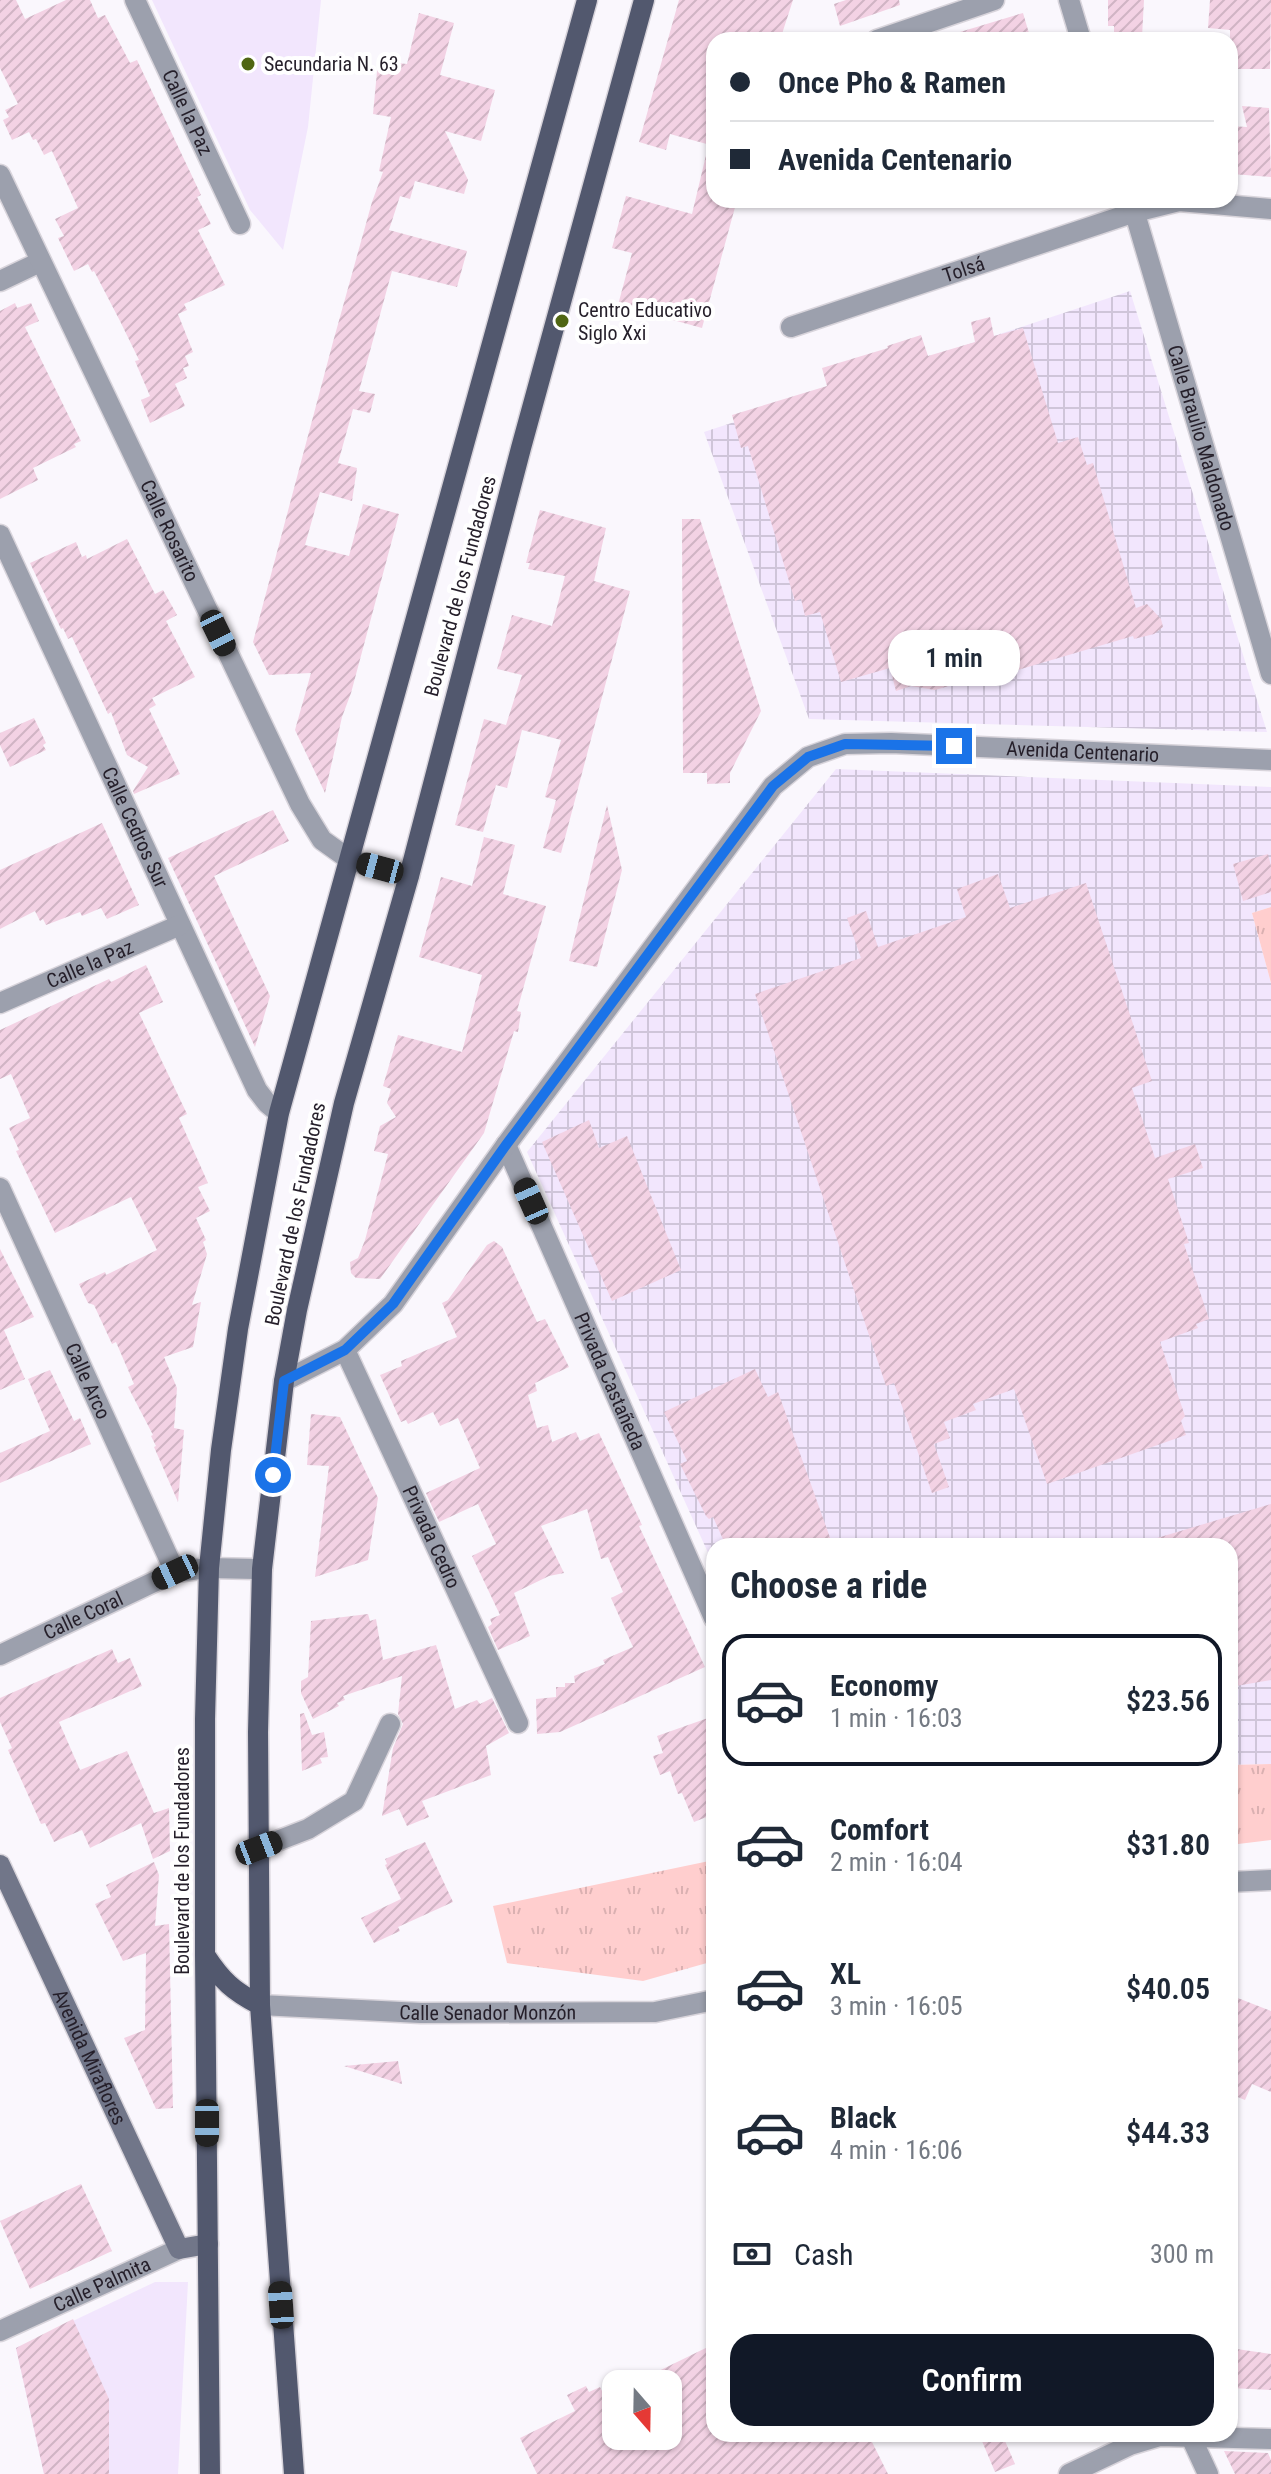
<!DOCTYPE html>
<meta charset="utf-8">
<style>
:root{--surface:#fff;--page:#f2f2f3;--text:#1f2937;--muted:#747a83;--line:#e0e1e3;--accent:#111827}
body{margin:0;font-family:"Roboto Condensed",sans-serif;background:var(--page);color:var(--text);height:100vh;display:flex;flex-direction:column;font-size:30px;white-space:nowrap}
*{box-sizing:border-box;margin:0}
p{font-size:26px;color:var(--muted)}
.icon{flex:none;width:44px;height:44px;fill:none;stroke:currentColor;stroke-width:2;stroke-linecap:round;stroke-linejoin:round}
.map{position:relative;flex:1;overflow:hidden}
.sheet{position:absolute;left:706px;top:1538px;width:532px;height:904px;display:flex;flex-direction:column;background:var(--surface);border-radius:24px;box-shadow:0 2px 6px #0004}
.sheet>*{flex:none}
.hud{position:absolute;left:706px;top:32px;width:532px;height:176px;border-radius:24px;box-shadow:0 2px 6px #0004;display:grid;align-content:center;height:176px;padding:0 24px;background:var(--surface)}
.needle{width:52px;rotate:160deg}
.controls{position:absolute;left:602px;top:2370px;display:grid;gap:16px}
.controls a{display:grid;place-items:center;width:80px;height:80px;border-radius:16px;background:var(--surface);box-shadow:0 2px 6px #0004;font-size:40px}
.end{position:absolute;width:36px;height:36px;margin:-18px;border:10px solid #1a73e8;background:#fff;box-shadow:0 0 0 4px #fff}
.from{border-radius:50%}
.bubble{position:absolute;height:56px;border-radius:24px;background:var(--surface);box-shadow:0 2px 6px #0004;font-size:26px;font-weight:600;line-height:56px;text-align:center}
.car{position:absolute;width:24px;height:48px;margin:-24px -12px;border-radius:10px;box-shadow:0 0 6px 2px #0007;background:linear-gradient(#222 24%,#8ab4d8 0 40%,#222 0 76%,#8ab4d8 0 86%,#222 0)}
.hud b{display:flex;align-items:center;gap:28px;height:76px;font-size:30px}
.hud b+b{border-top:2px solid var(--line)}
.hud i{width:20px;height:20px;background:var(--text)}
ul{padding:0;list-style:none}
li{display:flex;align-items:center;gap:24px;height:132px;margin:0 16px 12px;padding:0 8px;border:4px solid transparent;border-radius:24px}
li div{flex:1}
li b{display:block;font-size:30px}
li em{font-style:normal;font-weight:600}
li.current{border-color:var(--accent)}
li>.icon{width:72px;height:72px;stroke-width:1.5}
h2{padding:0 24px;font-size:36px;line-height:96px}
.pay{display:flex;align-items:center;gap:20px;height:88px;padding:0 24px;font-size:30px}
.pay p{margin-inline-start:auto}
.action{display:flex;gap:16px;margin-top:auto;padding:16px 24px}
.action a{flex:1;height:92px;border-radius:24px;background:var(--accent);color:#fff;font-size:32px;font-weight:600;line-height:92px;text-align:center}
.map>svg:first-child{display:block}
.built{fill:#f2e6fd}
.industrial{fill:url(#industrial-grid)}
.grass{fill:url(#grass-tufts)}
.building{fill:url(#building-hatch)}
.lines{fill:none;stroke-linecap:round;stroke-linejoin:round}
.minor-casing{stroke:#d8d4db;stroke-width:23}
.tertiary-casing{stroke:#d8d4db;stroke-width:23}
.secondary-casing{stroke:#d8d4db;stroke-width:23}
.primary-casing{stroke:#d8d4db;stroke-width:23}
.minor{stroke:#9ca0ad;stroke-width:20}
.tertiary{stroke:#9ca0ad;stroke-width:20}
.secondary{stroke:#717689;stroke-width:20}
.primary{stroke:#52586e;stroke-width:20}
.route{stroke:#1a73e8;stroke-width:10}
.poi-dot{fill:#506613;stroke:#fff;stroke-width:3}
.labels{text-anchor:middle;stroke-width:8;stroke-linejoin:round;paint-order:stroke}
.poi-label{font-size:20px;fill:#251f2a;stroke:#fff;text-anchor:start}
.street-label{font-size:20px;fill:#251f2a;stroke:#fff}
</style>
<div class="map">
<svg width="1271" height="2474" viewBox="0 0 1271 2474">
<defs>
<pattern id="industrial-grid" width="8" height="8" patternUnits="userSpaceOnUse" patternTransform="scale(2)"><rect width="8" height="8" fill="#f2e6fd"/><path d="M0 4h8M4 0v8" fill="none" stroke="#cfc5d9"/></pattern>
<pattern id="grass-tufts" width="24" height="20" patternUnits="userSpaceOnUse" patternTransform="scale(2)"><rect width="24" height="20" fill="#ffcece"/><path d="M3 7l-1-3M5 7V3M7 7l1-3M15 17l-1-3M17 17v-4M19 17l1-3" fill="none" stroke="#dab0b1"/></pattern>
<pattern id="building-hatch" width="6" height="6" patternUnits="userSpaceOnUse" patternTransform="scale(2)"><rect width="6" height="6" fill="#f3d2e4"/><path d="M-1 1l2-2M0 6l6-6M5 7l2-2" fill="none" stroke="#d0b4c4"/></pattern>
</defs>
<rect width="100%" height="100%" fill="#faf7fd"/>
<path class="built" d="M 152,0 L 321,0 L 308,127 L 283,250 L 250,210 Z
M 155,2282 L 188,2282 L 178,2474 L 44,2474 L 16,2348 Z"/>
<path class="industrial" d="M 1130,291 L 1267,732 L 809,719 L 704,432 Z
M 836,769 L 1271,787 L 1271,907 L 1252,913 L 1271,983 L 1271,1764 L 1230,1765 L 1230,1546 L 714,1546 L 714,1566 L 527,1152 Z"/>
<path class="grass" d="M 1271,907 L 1271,983 L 1252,913 Z
M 1271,1764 L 1271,1840 L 1230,1845 L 1230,1765 Z
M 714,1860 L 714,1961 L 643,1981 L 507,1963 L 493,1906 Z"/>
<path class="building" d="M 0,0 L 16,0 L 25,19 L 66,0 L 90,0 L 98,18 L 105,15 L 130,63 L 137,60 L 201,195 L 197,197 L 211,224 L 198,230 L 225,285 L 184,304 L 187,310 L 178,314 L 193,352 L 185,356 L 189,366 L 183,368 L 187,378 L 175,384 L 185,406 L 150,423 L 141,400 L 150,396 L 135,361 L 139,360 L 120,321 L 94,271 L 92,272 L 88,264 L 74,271 L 58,238 L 64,236 L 55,219 L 78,208 L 52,151 L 44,155 L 36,139 L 33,140 L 29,132 L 12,140 L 3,120 L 9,117 L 5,110 L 18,104 L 0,68 Z
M 679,0 L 793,0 L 780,40 L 714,40 L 714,146 L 670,134 L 666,150 L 639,142 Z
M 846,0 L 899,0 L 900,5 L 840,26 L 834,4 Z
M 1108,0 L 1144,0 L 1142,37 L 1114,37 L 1114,26 L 1108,26 Z
M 1210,0 L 1271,0 L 1270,69 L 1230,69 L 1230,30 L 1208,28 Z
M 419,13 L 454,23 L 440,75 L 495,90 L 481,141 L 445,131 L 468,180 L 464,194 L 415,181 L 410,199 L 400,196 L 389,230 L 467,251 L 457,287 L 392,271 L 359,391 L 375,394 L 370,413 L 353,409 L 338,463 L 357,468 L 352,501 L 320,492 L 305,545 L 349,556 L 363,504 L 399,514 L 351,693 L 342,717 L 325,793 L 295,730 L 311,673 L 269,675 L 253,642 L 333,342 L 372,202 L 383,172 L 379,171 L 391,117 L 373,114 L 378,61 L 407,64 Z
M 1023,13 L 1031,40 L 951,40 L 950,35 Z
M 1242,106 L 1269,108 L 1271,177 L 1232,174 L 1232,167 L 1230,167 L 1230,126 L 1247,127 Z
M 707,151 L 714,152 L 714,200 L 737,200 L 702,328 L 618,305 L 632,253 L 612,248 L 626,196 L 692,214 Z
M 15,303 L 17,308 L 31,303 L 39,321 L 25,327 L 81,441 L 74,444 L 76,447 L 33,468 L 38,480 L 0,499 L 0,311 Z
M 990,317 L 994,336 L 1023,328 L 1058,443 L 1078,437 L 1087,465 L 1093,463 L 1136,608 L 1147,604 L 1161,619 L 1163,627 L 1154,634 L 1134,639 L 1133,636 L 977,682 L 976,678 L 935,690 L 911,686 L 896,691 L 890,668 L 841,682 L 820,612 L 805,616 L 801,599 L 795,601 L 748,446 L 741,448 L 732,415 L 827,386 L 822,368 L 888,348 L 887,346 L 921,335 L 928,356 L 975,342 L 971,322 Z
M 540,510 L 606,528 L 594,581 L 630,591 L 561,853 L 543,848 L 556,800 L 545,797 L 561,740 L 542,735 L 522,730 L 507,788 L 496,785 L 483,832 L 455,825 L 484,719 L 506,725 L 522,675 L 497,669 L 512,615 L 552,626 L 565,576 L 528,569 L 530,563 L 526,563 Z
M 682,519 L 700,519 L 761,711 L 730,773 L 730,783 L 707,784 L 707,773 L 683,773 Z
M 127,539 L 155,594 L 163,590 L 177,615 L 166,621 L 195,677 L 152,698 L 156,705 L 149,709 L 180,774 L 134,794 L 133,791 L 148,767 L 127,755 L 111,712 L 108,714 L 72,637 L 68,639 L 63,628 L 61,629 L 30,563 L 76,542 L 82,557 L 86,555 L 87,559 Z
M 34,718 L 46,743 L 43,745 L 46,750 L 10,767 L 0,745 L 0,733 Z
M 607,805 L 622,870 L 597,967 L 569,961 Z
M 273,810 L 289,841 L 214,876 L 270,996 L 255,1047 L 168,858 Z
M 102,823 L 139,905 L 107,919 L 101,908 L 82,916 L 80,912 L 46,925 L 43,919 L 40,921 L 35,911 L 0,929 L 0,870 Z
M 484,837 L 515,845 L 503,894 L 546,906 L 517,1011 L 521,1012 L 518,1032 L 514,1031 L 484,1133 L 380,1279 L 356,1278 L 351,1273 L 350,1262 L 358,1258 L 365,1240 L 388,1154 L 374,1151 L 380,1126 L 396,1117 L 387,1103 L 391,1089 L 383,1086 L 398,1035 L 462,1052 L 482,975 L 419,957 L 441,877 L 472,886 Z
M 1268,854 L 1271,866 L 1271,892 L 1243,901 L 1233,864 Z
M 998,874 L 1010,908 L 1086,883 L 1152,1081 L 1132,1088 L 1155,1158 L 1195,1144 L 1203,1168 L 1168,1179 L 1189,1243 L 1184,1244 L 1209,1319 L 1196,1324 L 1198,1328 L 1160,1342 L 1185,1416 L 1181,1421 L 1186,1435 L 1047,1484 L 1014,1389 L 973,1404 L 976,1410 L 944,1422 L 950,1438 L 934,1444 L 949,1487 L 932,1493 L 894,1383 L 886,1386 L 755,994 L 861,958 L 847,918 L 866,911 L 878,947 L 966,917 L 957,889 Z
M 146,965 L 163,1002 L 139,1013 L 187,1114 L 179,1118 L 208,1183 L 198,1187 L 210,1211 L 196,1218 L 206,1240 L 203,1242 L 207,1254 L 192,1305 L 201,1302 L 193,1347 L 164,1357 L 177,1388 L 174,1428 L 184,1430 L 178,1502 L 154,1447 L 156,1446 L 151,1436 L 153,1435 L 128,1387 L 134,1384 L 116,1342 L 112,1344 L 94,1305 L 88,1303 L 79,1284 L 105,1272 L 106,1275 L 157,1250 L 131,1197 L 55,1233 L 16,1151 L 19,1150 L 9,1128 L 30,1118 L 11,1074 L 0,1079 L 0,1030 L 109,979 L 111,982 Z
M 589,1120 L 599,1148 L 627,1136 L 681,1270 L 612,1301 L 542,1142 Z
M 494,1241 L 502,1247 L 537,1322 L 545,1319 L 569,1367 L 535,1383 L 537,1391 L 528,1395 L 537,1428 L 548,1425 L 552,1442 L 576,1432 L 580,1441 L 599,1433 L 642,1525 L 639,1526 L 705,1667 L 560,1732 L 537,1734 L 536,1699 L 556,1697 L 556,1687 L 565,1687 L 565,1683 L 575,1683 L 574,1676 L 605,1664 L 603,1660 L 633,1647 L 611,1598 L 623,1592 L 608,1557 L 601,1559 L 587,1509 L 541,1526 L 564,1573 L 549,1576 L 514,1593 L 530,1636 L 498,1650 L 488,1627 L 492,1624 L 490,1619 L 500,1615 L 472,1556 L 496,1544 L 478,1504 L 439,1522 L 426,1493 L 480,1468 L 458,1418 L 440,1426 L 433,1412 L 408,1424 L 406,1420 L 401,1422 L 380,1375 L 402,1366 L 401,1361 L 457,1337 L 442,1303 L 448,1300 L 487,1245 Z
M 0,1249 L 34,1317 L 4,1330 L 25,1379 L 0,1390 Z
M 755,1369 L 768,1397 L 778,1392 L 833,1546 L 726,1546 L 713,1517 L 709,1519 L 706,1516 L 680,1464 L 687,1461 L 664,1412 Z
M 50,1370 L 74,1421 L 80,1418 L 91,1444 L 0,1483 L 0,1453 L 50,1431 L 28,1379 Z
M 311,1414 L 340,1417 L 378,1498 L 368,1560 L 315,1577 L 329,1466 L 307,1465 Z
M 1271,1504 L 1271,1680 L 1230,1687 L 1230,1546 L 1148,1546 L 1147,1541 Z
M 368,1614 L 370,1621 L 376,1619 L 383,1660 L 436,1645 L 455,1709 L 477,1700 L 480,1704 L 492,1698 L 509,1733 L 486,1746 L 491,1775 L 422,1801 L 429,1817 L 407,1826 L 399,1809 L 382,1816 L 393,1748 L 403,1724 L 398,1714 L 402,1676 L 343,1696 L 345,1700 L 337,1703 L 339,1706 L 313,1719 L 301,1693 L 301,1681 L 308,1677 L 311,1621 Z
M 112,1649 L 118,1663 L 130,1658 L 142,1686 L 59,1722 L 80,1770 L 127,1751 L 154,1813 L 169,1808 L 170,1851 L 153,1859 L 141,1823 L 90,1848 L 82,1830 L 54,1842 L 45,1823 L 41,1824 L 8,1750 L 12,1748 L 0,1722 L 0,1698 Z
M 304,1713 L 312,1735 L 324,1732 L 328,1757 L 320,1758 L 322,1763 L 302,1771 L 300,1714 Z
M 708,1718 L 714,1732 L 714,1814 L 694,1822 L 682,1793 L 678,1794 L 670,1771 L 660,1775 L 653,1756 L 663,1753 L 657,1736 Z
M 425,1842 L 453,1902 L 398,1927 L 400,1931 L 374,1943 L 361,1918 L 401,1899 L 385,1865 L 387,1864 L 385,1859 Z
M 154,1862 L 159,1875 L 155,1926 L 169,1924 L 173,2108 L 156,2109 L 124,2038 L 145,2030 L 146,1953 L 123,1961 L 95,1904 L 111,1897 L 106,1885 Z
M 1230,1995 L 1271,2011 L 1271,2092 L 1252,2084 L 1245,2100 L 1230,2094 Z
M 398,2061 L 402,2084 L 344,2066 Z
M 81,2184 L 112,2251 L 30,2289 L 0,2221 Z
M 73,2319 L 109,2399 L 109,2474 L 44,2474 L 16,2348 Z
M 714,2344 L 714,2434 L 868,2434 L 888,2474 L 537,2474 L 520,2438 L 575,2411 L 567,2395 L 586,2386 L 589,2392 L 600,2387 L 605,2397 L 616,2392 L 616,2436 L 668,2436 L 668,2384 L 632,2384 Z
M 1230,2348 L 1271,2354 L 1271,2390 L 1230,2388 Z
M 979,2434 L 1002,2434 L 1015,2464 L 995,2472 Z
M 1224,2451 L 1268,2453 L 1271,2460 L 1271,2474 L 1235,2474 Z"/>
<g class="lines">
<defs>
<g id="minor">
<path id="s1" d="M 135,0 L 240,224"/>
<path d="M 877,40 L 994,0"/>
<path d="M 0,281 L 40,262"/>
<path id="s2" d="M 791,327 L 1135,212 L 1179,201 L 1271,209"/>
<path id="s3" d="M 0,535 L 257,1090 L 267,1103 L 279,1113"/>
<path id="s4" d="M 0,1003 L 180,925"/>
<path id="s5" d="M 506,1145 L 714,1618"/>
<path id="s6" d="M 0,1188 L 175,1572"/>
<path id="s7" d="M 345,1350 L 518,1723"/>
<path id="s8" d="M 0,1655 L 175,1572 L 209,1568 L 262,1569"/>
<path d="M 259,1848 L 308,1829 L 354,1801 L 390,1724"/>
<path d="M 1190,2435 L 1208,2474"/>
<path d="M 1069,2474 L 1130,2445 L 1160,2436 L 1271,2439"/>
</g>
<g id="tertiary">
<path d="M 1069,0 L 1081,40"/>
<path id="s9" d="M 0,175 L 300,804 L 322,840 L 350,860 L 409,876"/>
<path id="s10" d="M 1131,200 L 1271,674"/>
<path id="s11" d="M 284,1381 L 345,1350 L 393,1304 L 506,1145 L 773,786 L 808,757 L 845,744 L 891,743 L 1271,760"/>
<path d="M 1230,1882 L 1271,1880"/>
<path id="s12" d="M 260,2005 L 421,2013 L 655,2012 L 714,2000"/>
<path id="s13" d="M 0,2331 L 179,2249"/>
</g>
<g id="secondary">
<path id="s14" d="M 0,1865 L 179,2249 L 208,2244"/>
</g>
<path id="primary" d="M 205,1955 C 222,1981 233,1991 260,2005
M 210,2474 L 205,1955 L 205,1719 L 209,1568 L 221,1450 L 238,1329 L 279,1113 L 587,0
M 294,2474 L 260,2005 L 258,1732 L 262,1569 L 284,1381 L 297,1310 L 344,1103 L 409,876 L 521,448 L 644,0"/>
</defs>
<use href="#minor" class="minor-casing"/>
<use href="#tertiary" class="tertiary-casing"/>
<use href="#secondary" class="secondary-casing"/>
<use href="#primary" class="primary-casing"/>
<use href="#minor" class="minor"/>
<use href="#tertiary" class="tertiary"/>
<use href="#secondary" class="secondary"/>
<use href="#primary" class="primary"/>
</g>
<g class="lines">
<path class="route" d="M 273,1475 L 284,1381 L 345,1350 L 393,1304 L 506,1145 L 773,786 L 808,757 L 845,744 L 954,746"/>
</g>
<g class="poi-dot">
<circle cx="248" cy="64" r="8"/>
<circle cx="562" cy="321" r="8"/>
</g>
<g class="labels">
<g class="poi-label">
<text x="264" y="71">Secundaria N. 63</text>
<text x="578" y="317">Centro Educativo<tspan x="578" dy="23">Siglo Xxi</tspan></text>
</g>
<g class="street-label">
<text dy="7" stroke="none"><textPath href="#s1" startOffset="124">Calle la Paz</textPath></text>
<text dy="7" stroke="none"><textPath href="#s2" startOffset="182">Tolsá</textPath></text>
<text dy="7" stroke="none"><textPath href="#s10" startOffset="248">Calle Braulio Maldonado</textPath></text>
<text dy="7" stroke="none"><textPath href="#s9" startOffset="394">Calle Rosarito</textPath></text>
<text transform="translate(460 586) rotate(-75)" y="7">Boulevard de los Fundadores</text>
<text dy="7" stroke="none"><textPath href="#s11" startOffset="1100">Avenida Centenario</textPath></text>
<text dy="7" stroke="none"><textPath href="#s3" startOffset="322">Calle Cedros Sur</textPath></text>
<text dy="7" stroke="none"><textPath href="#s4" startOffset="98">Calle la Paz</textPath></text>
<text transform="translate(295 1214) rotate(-78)" y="7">Boulevard de los Fundadores</text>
<text dy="7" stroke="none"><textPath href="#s6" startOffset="212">Calle Arco</textPath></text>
<text dy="7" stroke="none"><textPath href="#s5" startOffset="258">Privada Castañeda</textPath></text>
<text dy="7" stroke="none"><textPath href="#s7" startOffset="206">Privada Cedro</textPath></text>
<text dy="7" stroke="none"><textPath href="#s8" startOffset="92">Calle Coral</textPath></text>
<text transform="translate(182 1861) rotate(-90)" y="7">Boulevard de los Fundadores</text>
<text dy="7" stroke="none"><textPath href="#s12" startOffset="228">Calle Senador Monzón</textPath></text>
<text dy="7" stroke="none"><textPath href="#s14" startOffset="212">Avenida Miraflores</textPath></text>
<text dy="7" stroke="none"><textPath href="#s13" startOffset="112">Calle Palmita</textPath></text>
</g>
</g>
</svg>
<div class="controls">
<a><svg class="needle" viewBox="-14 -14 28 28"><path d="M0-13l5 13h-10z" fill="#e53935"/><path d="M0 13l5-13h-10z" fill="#747a83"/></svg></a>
</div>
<i class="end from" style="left:273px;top:1475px"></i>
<i class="end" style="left:954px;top:746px"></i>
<div class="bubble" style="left:888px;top:630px;width:132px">1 min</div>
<i class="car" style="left:218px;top:633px;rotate:154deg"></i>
<i class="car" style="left:380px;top:868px;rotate:285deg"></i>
<i class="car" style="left:531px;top:1201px;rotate:336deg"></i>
<i class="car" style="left:175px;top:1572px;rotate:245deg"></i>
<i class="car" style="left:259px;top:1848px;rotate:69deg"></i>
<i class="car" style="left:207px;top:2123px;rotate:180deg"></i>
<i class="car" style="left:281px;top:2305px;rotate:356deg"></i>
<div class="hud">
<b><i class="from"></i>Once Pho &amp; Ramen</b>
<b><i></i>Avenida Centenario</b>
</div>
<section class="sheet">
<h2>Choose a ride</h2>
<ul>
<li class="current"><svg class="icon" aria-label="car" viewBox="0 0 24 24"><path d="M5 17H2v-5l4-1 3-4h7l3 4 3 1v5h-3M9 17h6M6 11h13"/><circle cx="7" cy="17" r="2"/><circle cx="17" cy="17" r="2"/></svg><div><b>Economy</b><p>1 min · 16:03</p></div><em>$23.56</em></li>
<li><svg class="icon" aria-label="car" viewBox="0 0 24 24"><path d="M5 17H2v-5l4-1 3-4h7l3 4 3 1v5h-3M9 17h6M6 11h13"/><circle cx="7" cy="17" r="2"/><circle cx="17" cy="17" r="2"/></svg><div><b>Comfort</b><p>2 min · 16:04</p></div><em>$31.80</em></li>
<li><svg class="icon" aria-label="car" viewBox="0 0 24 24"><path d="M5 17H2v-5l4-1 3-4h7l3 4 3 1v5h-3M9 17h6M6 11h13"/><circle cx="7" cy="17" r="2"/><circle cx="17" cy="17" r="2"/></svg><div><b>XL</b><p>3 min · 16:05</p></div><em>$40.05</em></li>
<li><svg class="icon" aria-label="car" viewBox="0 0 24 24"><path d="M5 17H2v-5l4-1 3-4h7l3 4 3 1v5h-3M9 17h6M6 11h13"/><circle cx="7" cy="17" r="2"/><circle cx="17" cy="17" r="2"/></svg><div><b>Black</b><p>4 min · 16:06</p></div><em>$44.33</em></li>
</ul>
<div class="pay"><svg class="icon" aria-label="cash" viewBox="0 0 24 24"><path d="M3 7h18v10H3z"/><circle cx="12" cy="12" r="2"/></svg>Cash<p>300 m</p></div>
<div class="action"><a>Confirm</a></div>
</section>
</div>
